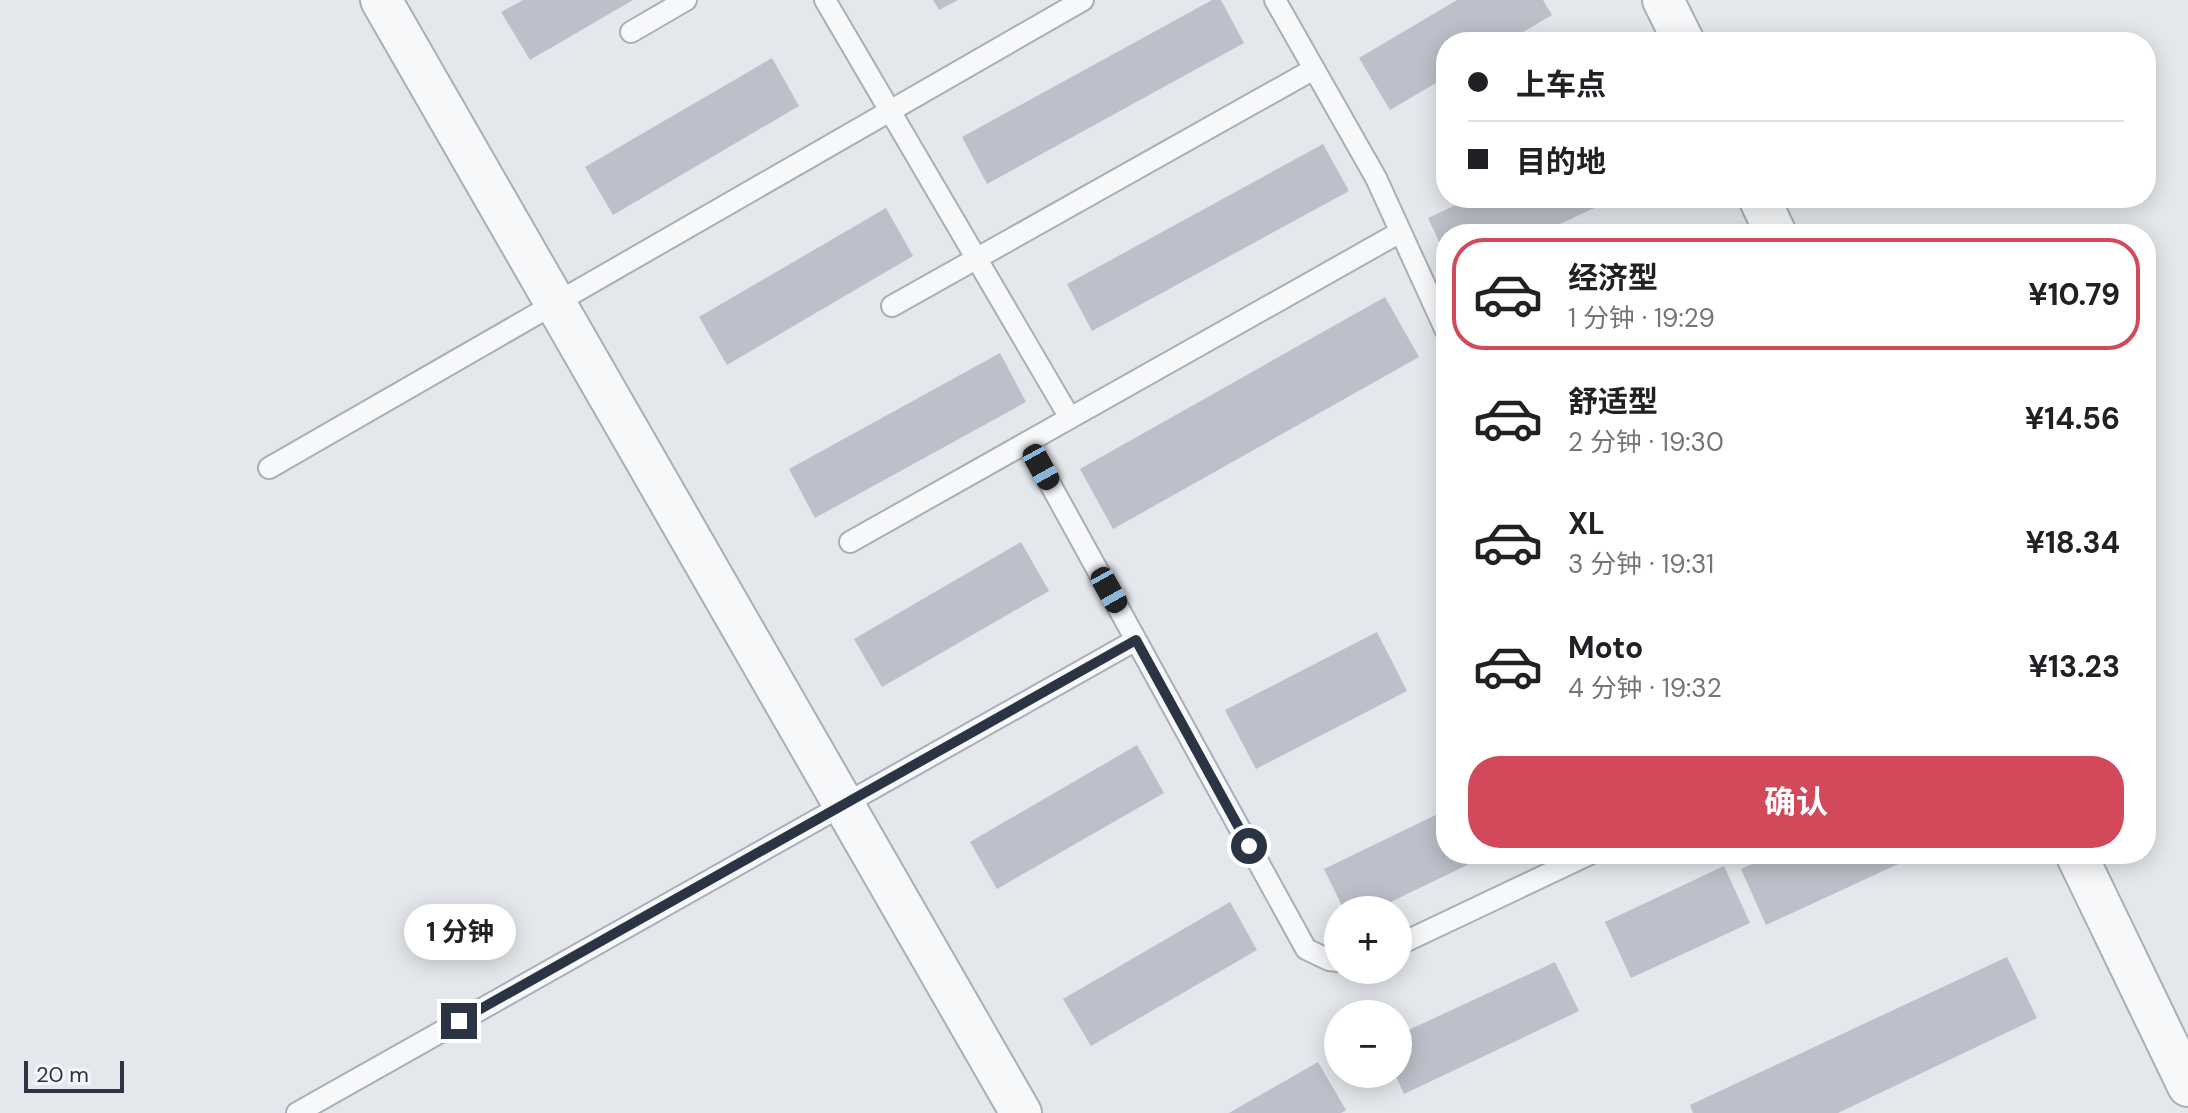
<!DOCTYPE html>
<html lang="zh">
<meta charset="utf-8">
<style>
:root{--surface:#fff;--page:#f2f2f2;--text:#202124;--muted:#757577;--line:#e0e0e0;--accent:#d1495b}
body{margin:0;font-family:"DM Sans","Noto Sans SC",sans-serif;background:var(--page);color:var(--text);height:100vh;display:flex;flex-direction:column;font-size:30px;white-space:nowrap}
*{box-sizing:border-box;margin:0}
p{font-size:26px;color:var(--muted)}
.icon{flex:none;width:44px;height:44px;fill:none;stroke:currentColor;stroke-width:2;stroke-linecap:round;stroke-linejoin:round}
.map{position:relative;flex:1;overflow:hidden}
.drawer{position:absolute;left:1436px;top:224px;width:720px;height:640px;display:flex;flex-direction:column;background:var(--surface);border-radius:32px;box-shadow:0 4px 20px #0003}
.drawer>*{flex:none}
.banner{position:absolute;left:1436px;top:32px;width:720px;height:176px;border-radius:32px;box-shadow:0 4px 20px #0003;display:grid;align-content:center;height:176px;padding:0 32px;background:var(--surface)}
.buttons{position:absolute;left:1324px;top:896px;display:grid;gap:16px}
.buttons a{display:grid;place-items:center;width:88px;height:88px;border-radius:50%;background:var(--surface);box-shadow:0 4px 20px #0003;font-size:40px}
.scale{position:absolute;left:24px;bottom:20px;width:100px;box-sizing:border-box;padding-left:8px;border:4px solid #2b3445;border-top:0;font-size:22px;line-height:28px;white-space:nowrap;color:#2b3445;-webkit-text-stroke:6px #f4f6f9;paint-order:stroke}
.end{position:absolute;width:36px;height:36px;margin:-18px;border:10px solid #2b3445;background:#fff;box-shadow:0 0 0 4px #fff}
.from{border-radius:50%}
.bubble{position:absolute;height:56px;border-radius:28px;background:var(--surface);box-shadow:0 4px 20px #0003;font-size:26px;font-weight:700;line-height:56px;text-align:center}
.car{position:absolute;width:24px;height:48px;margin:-24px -12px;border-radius:10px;box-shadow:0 0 6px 2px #0007;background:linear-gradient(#222 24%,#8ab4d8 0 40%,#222 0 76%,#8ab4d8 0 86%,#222 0)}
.banner b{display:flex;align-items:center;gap:28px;height:76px;font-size:30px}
.banner b+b{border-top:2px solid var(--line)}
.banner i{width:20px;height:20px;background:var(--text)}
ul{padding:14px 0 0;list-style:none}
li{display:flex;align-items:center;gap:24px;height:112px;margin:0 16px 12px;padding:0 16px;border:4px solid transparent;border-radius:32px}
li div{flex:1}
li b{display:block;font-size:30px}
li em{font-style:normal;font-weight:700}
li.current{border-color:var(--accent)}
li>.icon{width:72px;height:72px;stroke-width:1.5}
.primary-button{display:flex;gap:16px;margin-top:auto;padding:16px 32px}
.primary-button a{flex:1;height:92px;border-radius:32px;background:var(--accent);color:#fff;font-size:32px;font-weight:700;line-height:92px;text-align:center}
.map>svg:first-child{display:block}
.building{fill:#bbc0ca}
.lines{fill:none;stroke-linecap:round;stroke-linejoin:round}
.lane-casing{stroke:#a9aeb7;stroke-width:24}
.street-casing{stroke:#a9aeb7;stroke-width:44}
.lane{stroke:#f7f8fa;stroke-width:20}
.street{stroke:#f7f8fa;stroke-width:40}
.route{stroke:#2b3445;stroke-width:10}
</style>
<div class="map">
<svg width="2188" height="1113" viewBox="0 0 2188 1113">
<rect width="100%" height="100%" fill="#e4e7ec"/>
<path class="building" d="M 523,0 L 633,0 L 530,60 L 501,12 Z
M 933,0 L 958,0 L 939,10 Z
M 1212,0 L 1221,0 L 1244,43 L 987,184 L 962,137 Z
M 1457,0 L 1543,0 L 1552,15 L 1506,42 L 1446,42 L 1446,77 L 1390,110 L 1359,58 Z
M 772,58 L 799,106 L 613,215 L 585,167 Z
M 1323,144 L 1349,191 L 1092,331 L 1067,284 Z
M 1471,198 L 1616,198 L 1538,234 L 1446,234 L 1446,256 L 1428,218 Z
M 886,208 L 913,256 L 727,365 L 699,317 Z
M 1385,297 L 1419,357 L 1113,529 L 1080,469 Z
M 1000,353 L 1026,402 L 815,518 L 789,469 Z
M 1021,542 L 1049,591 L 882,687 L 854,639 Z
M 1377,632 L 1407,691 L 1256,769 L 1225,710 Z
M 1137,745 L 1164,793 L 997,889 L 970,842 Z
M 1446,810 L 1446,854 L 1490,854 L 1374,910 L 1344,910 L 1324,869 Z
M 1774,854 L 1920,854 L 1766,925 L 1741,869 Z
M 1724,866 L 1750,923 L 1631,978 L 1605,922 Z
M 1230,902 L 1257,950 L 1091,1046 L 1063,999 Z
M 2007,957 L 2037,1018 L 1838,1113 L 1693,1113 L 1690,1105 Z
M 1555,962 L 1579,1011 L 1404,1094 L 1395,1074 L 1398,1074 L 1398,1035 Z
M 1318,1062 L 1346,1110 L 1341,1113 L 1229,1113 Z"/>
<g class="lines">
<defs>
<path id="lane" d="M 825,0 L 1070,418
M 1275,0 L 1376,178 L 1446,331
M 631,32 L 686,0
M 892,306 L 1314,69
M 1027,442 L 1306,949 L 1329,960 L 1338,961
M 269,468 L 1083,0
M 850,542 L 1395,235
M 1398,945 L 1590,854
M 297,1113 L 1136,640"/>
<path id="street" d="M 381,0 L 1021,1113
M 1663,0 L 1684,42
M 1759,198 L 1776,234
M 2076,854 L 2188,1086"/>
</defs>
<use href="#lane" class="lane-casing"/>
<use href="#street" class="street-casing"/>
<use href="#lane" class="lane"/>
<use href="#street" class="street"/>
</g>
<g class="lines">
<path class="route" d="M 459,1021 L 1136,640 L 1249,846"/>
</g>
</svg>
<div class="buttons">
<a>+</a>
<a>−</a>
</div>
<div class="scale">20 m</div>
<i class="end from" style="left:1249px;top:846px"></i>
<i class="end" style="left:459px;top:1021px"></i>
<div class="bubble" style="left:404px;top:904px;width:112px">1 分钟</div>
<i class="car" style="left:1041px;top:467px;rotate:151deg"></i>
<i class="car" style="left:1109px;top:590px;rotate:151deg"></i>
<div class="banner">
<b><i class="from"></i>上车点</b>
<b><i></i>目的地</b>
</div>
<section class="drawer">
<ul>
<li class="current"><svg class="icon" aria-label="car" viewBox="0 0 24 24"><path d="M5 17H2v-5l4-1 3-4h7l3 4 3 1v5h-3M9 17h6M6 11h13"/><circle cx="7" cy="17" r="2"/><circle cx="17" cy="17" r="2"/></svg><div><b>经济型</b><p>1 分钟 · 19:29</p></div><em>¥10.79</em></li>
<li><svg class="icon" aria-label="car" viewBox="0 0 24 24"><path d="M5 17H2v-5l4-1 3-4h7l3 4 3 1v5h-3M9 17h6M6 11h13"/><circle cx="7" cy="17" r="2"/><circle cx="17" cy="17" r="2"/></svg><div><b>舒适型</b><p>2 分钟 · 19:30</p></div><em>¥14.56</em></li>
<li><svg class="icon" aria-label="car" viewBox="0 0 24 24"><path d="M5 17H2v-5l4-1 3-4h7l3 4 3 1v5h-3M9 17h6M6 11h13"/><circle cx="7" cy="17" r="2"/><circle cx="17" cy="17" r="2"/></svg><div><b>XL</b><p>3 分钟 · 19:31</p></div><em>¥18.34</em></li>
<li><svg class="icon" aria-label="car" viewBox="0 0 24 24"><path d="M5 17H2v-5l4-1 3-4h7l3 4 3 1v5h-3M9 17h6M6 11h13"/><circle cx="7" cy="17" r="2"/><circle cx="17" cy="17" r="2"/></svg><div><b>Moto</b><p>4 分钟 · 19:32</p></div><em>¥13.23</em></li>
</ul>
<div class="primary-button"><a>确认</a></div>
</section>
</div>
